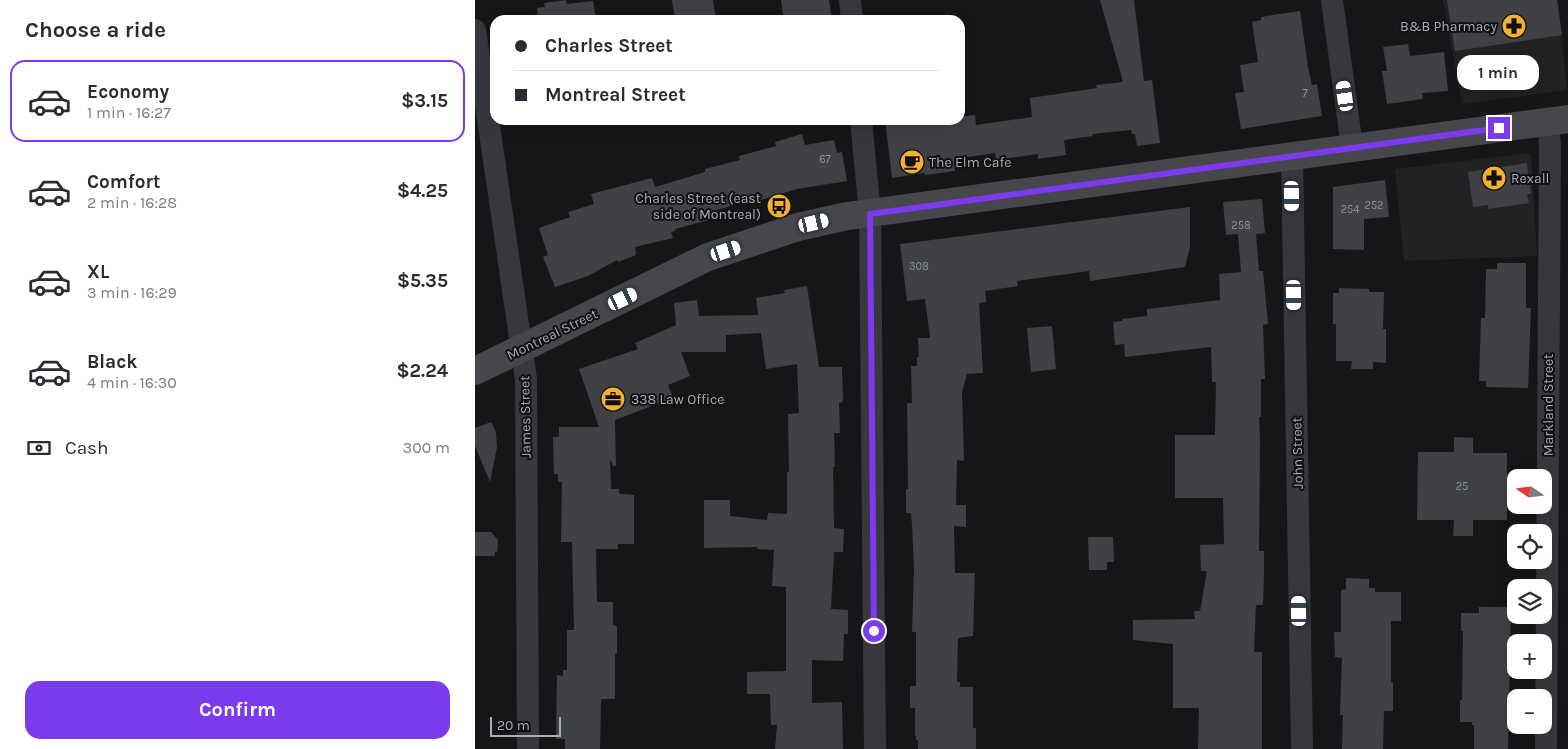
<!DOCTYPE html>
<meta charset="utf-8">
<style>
:root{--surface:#fff;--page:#f7f7f7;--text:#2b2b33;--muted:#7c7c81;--line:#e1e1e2;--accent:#7c3aed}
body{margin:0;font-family:Karla,sans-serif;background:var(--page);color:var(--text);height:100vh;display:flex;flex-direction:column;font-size:19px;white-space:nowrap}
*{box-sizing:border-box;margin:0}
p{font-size:16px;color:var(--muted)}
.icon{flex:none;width:28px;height:28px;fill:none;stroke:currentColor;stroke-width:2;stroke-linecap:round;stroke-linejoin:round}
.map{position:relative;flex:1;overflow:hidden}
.drawer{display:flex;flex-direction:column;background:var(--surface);width:475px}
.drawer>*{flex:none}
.top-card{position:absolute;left:15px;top:15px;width:475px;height:110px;border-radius:15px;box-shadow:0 5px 20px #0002;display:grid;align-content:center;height:110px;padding:0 25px;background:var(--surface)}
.needle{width:32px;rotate:284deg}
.tools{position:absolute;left:1032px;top:469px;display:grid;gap:10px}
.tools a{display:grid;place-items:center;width:45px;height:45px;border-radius:10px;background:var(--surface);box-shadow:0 5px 20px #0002;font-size:25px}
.scale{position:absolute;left:15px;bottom:12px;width:71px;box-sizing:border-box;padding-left:5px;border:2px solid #a8adb8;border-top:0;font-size:14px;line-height:18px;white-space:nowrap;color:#a8adb8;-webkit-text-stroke:4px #111113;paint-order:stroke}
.end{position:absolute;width:22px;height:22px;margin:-11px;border:6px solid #7c3aed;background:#fff;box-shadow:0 0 0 2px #fff}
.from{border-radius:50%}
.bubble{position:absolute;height:35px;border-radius:15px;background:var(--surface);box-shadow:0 5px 20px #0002;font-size:16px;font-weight:700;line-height:35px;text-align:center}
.car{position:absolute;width:15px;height:30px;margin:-15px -8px;border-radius:6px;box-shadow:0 0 4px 1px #0007;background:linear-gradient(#fff 24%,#345 0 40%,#fff 0 76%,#345 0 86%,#fff 0)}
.top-card b{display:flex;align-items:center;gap:18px;height:48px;font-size:19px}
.top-card b+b{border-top:1px solid var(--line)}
.top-card i{width:12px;height:12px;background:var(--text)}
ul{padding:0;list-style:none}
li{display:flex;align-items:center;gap:15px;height:82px;margin:0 10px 8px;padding:0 15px;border:2px solid transparent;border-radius:15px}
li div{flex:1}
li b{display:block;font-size:19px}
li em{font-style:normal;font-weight:700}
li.selected{border-color:var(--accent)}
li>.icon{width:45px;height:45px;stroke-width:1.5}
h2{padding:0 25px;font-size:22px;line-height:60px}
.pay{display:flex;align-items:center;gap:12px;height:55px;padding:0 25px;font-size:19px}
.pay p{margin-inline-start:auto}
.action{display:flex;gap:10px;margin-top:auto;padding:10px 25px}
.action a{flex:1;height:58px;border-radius:15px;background:var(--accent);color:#fff;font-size:20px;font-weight:700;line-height:58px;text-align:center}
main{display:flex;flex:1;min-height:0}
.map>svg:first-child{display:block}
.built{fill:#222225}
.building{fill:#404145}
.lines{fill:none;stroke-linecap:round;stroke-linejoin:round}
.street{stroke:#37383d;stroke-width:22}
.secondary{stroke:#45474d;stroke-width:28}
.route{stroke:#7c3aed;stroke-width:6}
.labels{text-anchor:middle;stroke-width:4;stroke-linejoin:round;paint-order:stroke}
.number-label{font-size:11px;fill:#8e929b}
.poi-label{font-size:14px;fill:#a8adb8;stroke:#111113;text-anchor:start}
.street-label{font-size:14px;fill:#a8adb8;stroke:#111113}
</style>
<main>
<section class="drawer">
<h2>Choose a ride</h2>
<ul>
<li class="selected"><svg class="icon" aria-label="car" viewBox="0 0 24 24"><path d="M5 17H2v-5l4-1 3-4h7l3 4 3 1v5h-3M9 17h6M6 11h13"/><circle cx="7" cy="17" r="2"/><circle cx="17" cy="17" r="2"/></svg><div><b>Economy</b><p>1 min · 16:27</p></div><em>$3.15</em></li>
<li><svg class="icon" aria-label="car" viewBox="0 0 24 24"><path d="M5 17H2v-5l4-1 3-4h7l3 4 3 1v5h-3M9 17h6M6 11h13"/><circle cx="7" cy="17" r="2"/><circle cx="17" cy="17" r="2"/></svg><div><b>Comfort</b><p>2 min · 16:28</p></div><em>$4.25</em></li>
<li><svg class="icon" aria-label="car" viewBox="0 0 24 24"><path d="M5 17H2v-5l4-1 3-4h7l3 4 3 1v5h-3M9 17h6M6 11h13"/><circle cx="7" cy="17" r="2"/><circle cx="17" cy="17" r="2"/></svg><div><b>XL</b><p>3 min · 16:29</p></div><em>$5.35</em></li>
<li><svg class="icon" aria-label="car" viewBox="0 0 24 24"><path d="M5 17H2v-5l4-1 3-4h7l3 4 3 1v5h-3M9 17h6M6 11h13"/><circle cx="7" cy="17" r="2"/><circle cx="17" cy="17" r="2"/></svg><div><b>Black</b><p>4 min · 16:30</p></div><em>$2.24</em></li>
</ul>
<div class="pay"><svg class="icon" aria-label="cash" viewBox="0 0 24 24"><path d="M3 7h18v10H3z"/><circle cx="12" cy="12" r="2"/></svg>Cash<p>300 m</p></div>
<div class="action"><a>Confirm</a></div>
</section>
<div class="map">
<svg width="1093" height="749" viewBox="0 0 1093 749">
<rect width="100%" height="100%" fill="#161618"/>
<path class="built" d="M 968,0 L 1083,0 L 1092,90 L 987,104 Z
M 1056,153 L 1062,256 L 929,261 L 920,169 Z"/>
<path class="building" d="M 91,0 L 92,4 L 118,1 L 121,20 L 63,20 L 62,8 L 70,7 L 69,3 Z
M 197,0 L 238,0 L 241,20 L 200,20 Z
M 306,0 L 354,0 L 357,20 L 309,20 Z
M 625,0 L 659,0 L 669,81 L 677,80 L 685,143 L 662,146 L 660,134 L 657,134 L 656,130 L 617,134 L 618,136 L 589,140 L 591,155 L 563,159 L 563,154 L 521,160 L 520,153 L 479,159 L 480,171 L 450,175 L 449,173 L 417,178 L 410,120 L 485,120 L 485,117 L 500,115 L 501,125 L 557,117 L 555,98 L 622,88 L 621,85 L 648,82 Z
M 972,0 L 1082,0 L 1087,35 L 980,51 Z
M 825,11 L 833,67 L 837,85 L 842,84 L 847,116 L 766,129 L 760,93 L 769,92 L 765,65 L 783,62 L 777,22 L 786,20 L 786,17 Z
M 933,44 L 935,56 L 969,52 L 973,91 L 947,93 L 948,99 L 912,104 L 907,71 L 912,71 L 908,47 Z
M 327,134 L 330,145 L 359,140 L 362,153 L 367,152 L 372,181 L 322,189 L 273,204 L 272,201 L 232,213 L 234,220 L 200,229 L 200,231 L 196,232 L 198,238 L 160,247 L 161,255 L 143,262 L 142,260 L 113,276 L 80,287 L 68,257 L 73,255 L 64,228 L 95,217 L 93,212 L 119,204 L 116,194 L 177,178 L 180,187 L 230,172 L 230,169 L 265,160 L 264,156 L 301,146 L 300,142 Z
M 1052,163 L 1056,194 L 1052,194 L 1054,203 L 1013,209 L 1013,205 L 998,207 L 993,172 Z
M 910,180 L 914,217 L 889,219 L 889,250 L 858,249 L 858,187 Z
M 787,199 L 790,233 L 781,234 L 784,271 L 788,271 L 793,324 L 788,325 L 790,379 L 786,379 L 786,417 L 784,417 L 785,442 L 784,551 L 789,551 L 789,575 L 788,605 L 781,605 L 779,652 L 787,652 L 787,749 L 723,749 L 724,708 L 698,708 L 698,644 L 658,640 L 658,620 L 720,619 L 719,611 L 725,611 L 732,571 L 726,571 L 725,545 L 749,544 L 748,498 L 700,498 L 700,435 L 740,435 L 741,382 L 737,382 L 736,347 L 650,357 L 649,344 L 640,345 L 638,322 L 647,321 L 647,319 L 672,316 L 672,309 L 745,300 L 744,274 L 766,272 L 763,234 L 751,235 L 748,202 Z
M 715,207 L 715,247 L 710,267 L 615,281 L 614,271 L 542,281 L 543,286 L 510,291 L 511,302 L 504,303 L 508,373 L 492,374 L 487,392 L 489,461 L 482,460 L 481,505 L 491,505 L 491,527 L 479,526 L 480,573 L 500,573 L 498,636 L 483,638 L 482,682 L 485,682 L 485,687 L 498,687 L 498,728 L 501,728 L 501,749 L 443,749 L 443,740 L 441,740 L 441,736 L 440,736 L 440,708 L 435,708 L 435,686 L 441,686 L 441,632 L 437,632 L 439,568 L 437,525 L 436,513 L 431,513 L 431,489 L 433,489 L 432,403 L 437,403 L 436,366 L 442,366 L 442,357 L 444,357 L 443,338 L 455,338 L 450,299 L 432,301 L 425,244 Z
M 1022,263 L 1051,263 L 1051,308 L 1056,308 L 1053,388 L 1011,387 L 1011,381 L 1004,381 L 1006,318 L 1010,318 L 1011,269 L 1022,269 Z
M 332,286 L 344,367 L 367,367 L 368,402 L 364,403 L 365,433 L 359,433 L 360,467 L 358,467 L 359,528 L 369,529 L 368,552 L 359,552 L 356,609 L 373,610 L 373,634 L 369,634 L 368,661 L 337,660 L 337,703 L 367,702 L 368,749 L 300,749 L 302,725 L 296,725 L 295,694 L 272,694 L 272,672 L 311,671 L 311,587 L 297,586 L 299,550 L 282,549 L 282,547 L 229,548 L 229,500 L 255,500 L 255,516 L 292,520 L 293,513 L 312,514 L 312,472 L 314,472 L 313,414 L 324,413 L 322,364 L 291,369 L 286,333 L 251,335 L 251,352 L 206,352 L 215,376 L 193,385 L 198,398 L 140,420 L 141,466 L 138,466 L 135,459 L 136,489 L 144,489 L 144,494 L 159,495 L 159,544 L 143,544 L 143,549 L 121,549 L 122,602 L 138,602 L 138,625 L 142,626 L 142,654 L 140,654 L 140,699 L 126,699 L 125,749 L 90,749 L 90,739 L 81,739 L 82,675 L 88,676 L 88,670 L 92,670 L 92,630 L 99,630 L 97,542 L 86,542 L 87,482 L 83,482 L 83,474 L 79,474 L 78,437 L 84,437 L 84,427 L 124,427 L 104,369 L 163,349 L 160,343 L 201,325 L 199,303 L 222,300 L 224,316 L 283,315 L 281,298 L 310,293 L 309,290 Z
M 864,288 L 894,289 L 894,292 L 909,292 L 908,329 L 911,329 L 911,363 L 898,362 L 898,369 L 876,369 L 877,361 L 861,361 L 861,324 L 858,324 L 858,293 L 864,293 Z
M 577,326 L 581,369 L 556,372 L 552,328 Z
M 16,422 L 21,432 L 22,447 L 15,482 L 0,446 L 0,428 Z
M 979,437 L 998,438 L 998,453 L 1032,453 L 1032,520 L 998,520 L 998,536 L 978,536 L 979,520 L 942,520 L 943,452 L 979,452 Z
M 0,532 L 16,532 L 23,540 L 22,552 L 20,552 L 20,556 L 0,556 Z
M 613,537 L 638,537 L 639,562 L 632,562 L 632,570 L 614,570 Z
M 871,578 L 894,579 L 894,588 L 900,588 L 900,592 L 926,592 L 926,621 L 916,621 L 916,682 L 918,682 L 918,711 L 909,711 L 908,749 L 867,749 L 868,715 L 865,715 L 867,658 L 860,657 L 859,632 L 866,632 L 866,590 L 871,589 Z
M 1004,607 L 1036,607 L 1033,749 L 999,749 L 999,725 L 997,725 L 997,722 L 985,722 L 985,700 L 987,700 L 988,631 L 986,631 L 986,613 L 1004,613 Z"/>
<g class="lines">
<path class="street" d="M 375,0 L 377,20
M 857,0 L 877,147
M 0,30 L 51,379 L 53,749
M 386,120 L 395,214 L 400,749
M 817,157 L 827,749
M 1071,749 L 1075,147 L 1073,122"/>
<path class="secondary" d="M 0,371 L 233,257 L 323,227 L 372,216 L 1093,119"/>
</g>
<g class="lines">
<path class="route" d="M 399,631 L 395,214 L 1024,128"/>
</g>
<defs>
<symbol id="pharmacy-disc" viewBox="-11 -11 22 22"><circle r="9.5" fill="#f2b134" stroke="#111113"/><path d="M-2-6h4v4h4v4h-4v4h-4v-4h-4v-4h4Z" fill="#111"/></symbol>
<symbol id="cafe-disc" viewBox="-11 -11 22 22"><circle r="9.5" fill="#f2b134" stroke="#111113"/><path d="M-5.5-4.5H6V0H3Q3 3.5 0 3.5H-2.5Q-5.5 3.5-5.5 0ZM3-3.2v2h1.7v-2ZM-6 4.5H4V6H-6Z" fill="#111"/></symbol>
<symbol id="bus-disc" viewBox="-11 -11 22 22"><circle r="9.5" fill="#f2b134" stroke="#111113"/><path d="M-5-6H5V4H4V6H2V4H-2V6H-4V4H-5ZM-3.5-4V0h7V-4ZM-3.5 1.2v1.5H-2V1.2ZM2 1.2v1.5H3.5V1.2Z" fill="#111"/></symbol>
<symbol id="office-disc" viewBox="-11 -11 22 22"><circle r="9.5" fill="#f2b134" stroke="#111113"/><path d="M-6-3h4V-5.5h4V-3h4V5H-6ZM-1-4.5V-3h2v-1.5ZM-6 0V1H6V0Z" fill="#111"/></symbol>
</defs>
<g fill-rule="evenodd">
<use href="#pharmacy-disc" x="1025" y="12" width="28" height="28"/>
<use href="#cafe-disc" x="423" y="148" width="28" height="28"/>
<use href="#pharmacy-disc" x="1005" y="164" width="28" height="28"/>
<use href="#bus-disc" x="290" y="192" width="28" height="28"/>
<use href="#office-disc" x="124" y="385" width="28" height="28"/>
</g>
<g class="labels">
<g class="number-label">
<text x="830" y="97">7</text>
<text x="350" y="163">67</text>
<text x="899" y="209">252</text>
<text x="875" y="213">254</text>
<text x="766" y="229">258</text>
<text x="444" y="270">308</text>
<text x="987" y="490">25</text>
</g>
<g class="poi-label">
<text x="1022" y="31" text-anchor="end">B&amp;B Pharmacy</text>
<text x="454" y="167">The Elm Cafe</text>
<text x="1036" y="183">Rexall</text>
<text x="286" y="203" text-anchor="end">Charles Street (east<tspan x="286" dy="16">side of Montreal)</tspan></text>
<text x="156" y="404">338 Law Office</text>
</g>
<g class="street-label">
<text transform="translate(77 334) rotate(-26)" y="5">Montreal Street</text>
<text transform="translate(1073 405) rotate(-90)" y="5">Markland Street</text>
<text transform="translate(50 417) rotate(-91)" y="5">James Street</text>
<text transform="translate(822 453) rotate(-91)" y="5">John Street</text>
</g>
</g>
</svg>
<div class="tools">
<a><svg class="needle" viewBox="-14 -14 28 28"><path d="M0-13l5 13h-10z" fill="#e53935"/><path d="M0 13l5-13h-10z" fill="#7c7c81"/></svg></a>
<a><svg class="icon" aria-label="locate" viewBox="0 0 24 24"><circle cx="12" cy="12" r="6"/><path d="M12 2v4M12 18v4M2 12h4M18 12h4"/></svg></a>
<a><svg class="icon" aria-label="layers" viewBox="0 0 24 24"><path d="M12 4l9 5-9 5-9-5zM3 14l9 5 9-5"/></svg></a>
<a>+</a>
<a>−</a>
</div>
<div class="scale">20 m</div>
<i class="end from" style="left:399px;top:631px"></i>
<i class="end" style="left:1024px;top:128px"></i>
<div class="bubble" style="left:982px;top:55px;width:82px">1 min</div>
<i class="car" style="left:870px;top:96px;rotate:352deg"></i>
<i class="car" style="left:817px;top:196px;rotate:179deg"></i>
<i class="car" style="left:339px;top:223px;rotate:77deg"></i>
<i class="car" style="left:251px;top:251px;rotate:72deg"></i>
<i class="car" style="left:819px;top:295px;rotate:179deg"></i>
<i class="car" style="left:148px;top:299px;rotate:64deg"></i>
<i class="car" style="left:824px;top:611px;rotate:359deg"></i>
<div class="top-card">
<b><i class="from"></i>Charles Street</b>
<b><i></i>Montreal Street</b>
</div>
</div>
</main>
